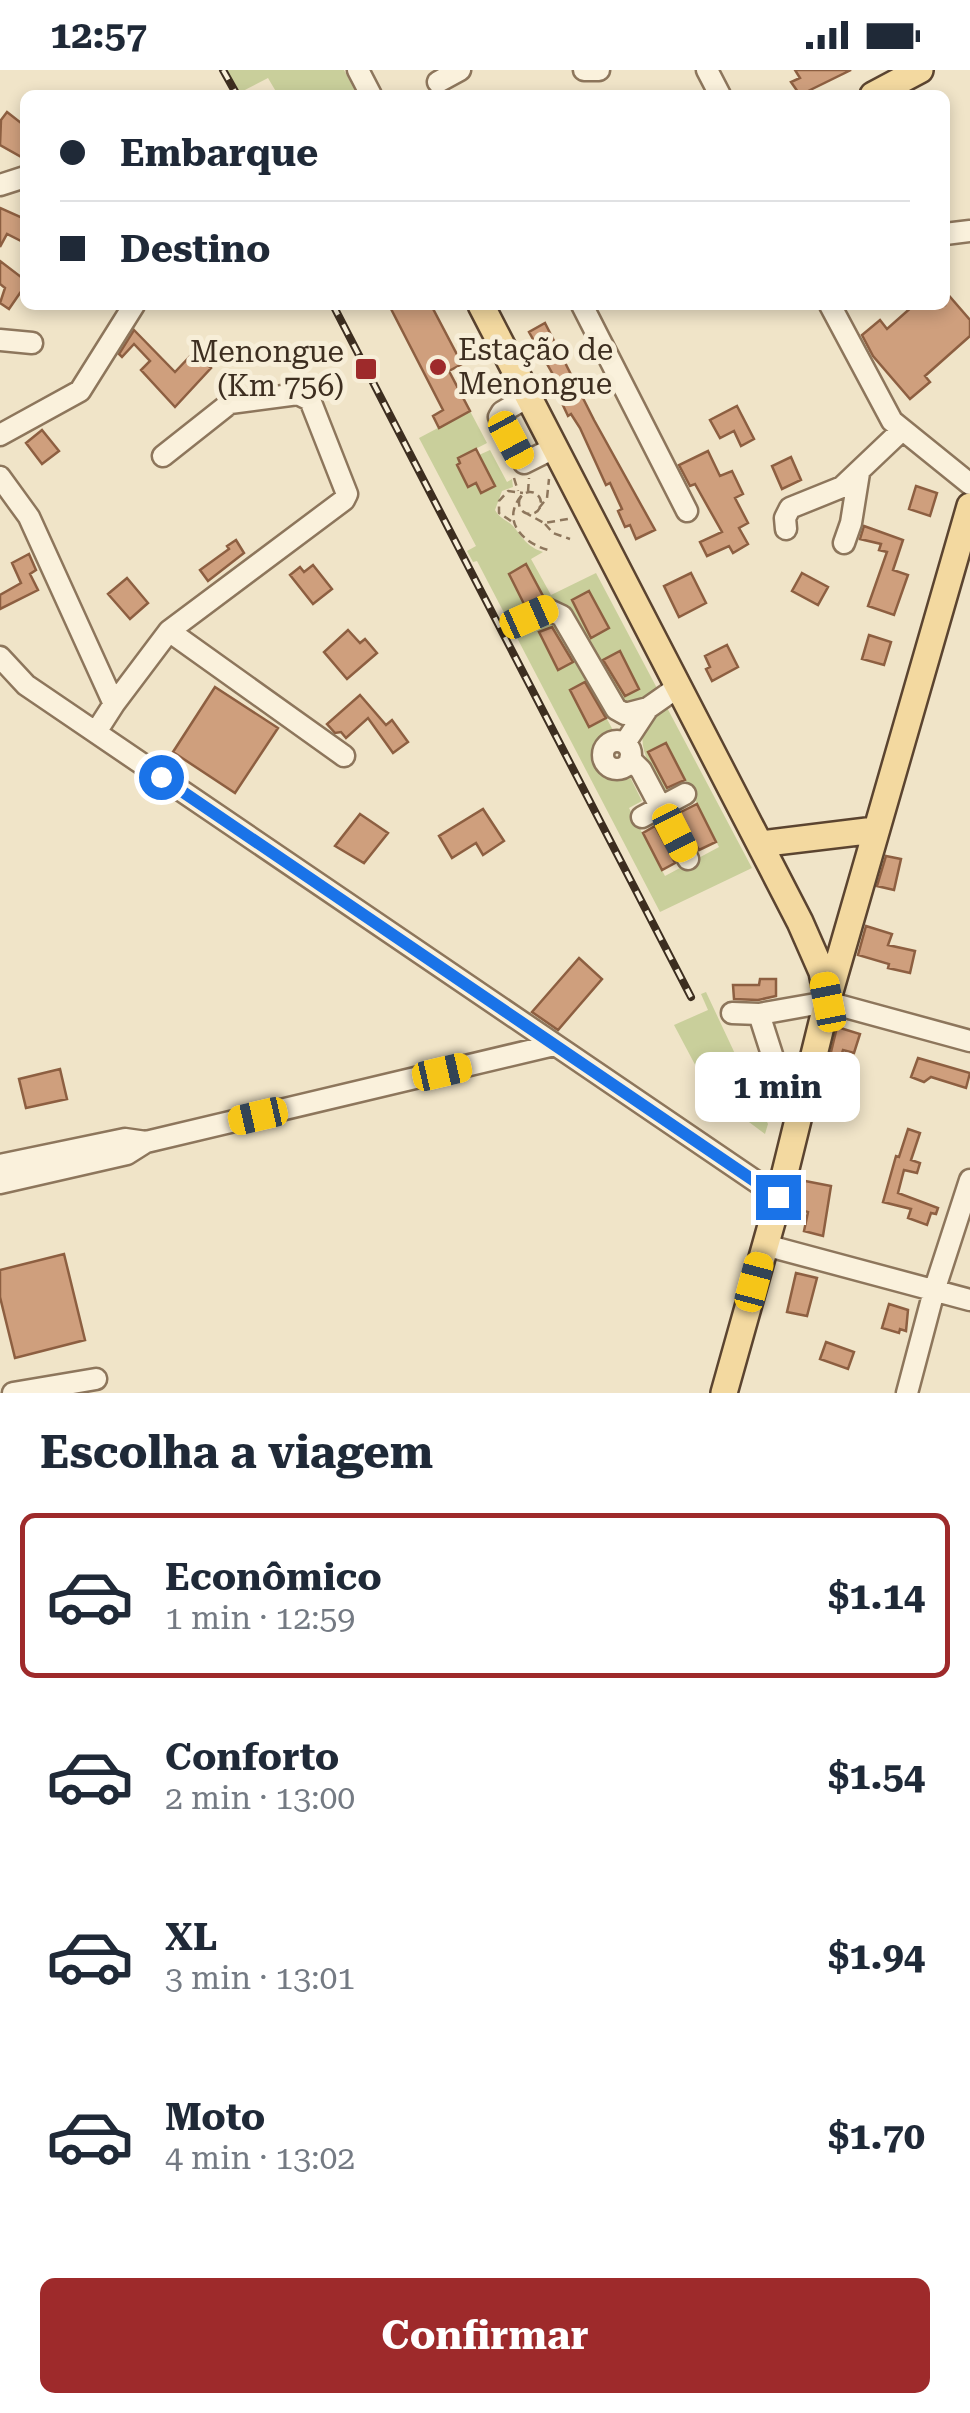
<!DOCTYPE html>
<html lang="pt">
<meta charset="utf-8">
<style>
:root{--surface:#fff;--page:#f2f2f3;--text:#1f2937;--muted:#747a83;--line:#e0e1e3;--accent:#9e2a2b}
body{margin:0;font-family:"Roboto Serif",serif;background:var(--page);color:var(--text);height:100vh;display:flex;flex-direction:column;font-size:38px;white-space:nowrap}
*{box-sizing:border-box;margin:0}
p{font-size:32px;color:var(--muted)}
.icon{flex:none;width:55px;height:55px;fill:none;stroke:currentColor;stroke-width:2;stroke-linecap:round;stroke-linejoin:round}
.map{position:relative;height:1323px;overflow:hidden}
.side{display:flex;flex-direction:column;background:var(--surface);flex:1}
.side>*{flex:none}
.top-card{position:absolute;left:20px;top:20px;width:930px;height:220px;border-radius:15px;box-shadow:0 5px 15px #0003;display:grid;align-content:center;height:220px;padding:0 40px;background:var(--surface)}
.end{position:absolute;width:45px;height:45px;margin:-22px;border:12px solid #1a73e8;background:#fff;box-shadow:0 0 0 5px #fff}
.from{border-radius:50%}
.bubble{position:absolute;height:70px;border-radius:15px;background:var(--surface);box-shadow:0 5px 15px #0003;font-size:32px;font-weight:700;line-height:70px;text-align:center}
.car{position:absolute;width:30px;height:60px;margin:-30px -15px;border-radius:12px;box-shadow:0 0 8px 2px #0007;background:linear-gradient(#f5c518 24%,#345 0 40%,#f5c518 0 76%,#345 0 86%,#f5c518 0)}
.top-card b{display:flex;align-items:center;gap:35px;height:95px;font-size:38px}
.top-card b+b{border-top:2px solid var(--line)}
.top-card i{width:25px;height:25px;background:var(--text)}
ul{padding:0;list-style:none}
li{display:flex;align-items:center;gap:30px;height:165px;margin:0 20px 15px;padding:0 20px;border:5px solid transparent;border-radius:15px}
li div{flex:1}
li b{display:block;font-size:38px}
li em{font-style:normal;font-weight:700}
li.selected{border-color:var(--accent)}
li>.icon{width:90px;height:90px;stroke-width:1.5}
h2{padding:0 40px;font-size:45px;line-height:120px}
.button{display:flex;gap:20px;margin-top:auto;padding:20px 40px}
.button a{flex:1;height:115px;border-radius:15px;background:var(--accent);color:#fff;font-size:40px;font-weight:700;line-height:115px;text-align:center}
.status{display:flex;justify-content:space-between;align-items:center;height:70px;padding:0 50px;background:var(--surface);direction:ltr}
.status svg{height:28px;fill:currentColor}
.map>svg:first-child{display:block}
.green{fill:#c9cf9b}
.building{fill:#cf9f7d;stroke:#8d5f41;stroke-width:2.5}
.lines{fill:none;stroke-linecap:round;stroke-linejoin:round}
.minor-casing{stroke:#8d765c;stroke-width:25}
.major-casing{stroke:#5b4430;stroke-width:30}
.path{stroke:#8d765c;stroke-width:2.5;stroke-dasharray:8 5;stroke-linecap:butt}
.minor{stroke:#faf1dc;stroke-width:20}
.major{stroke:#f3d9a0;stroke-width:25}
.rail-casing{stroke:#3d2e20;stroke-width:8}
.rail{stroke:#f7eed8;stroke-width:4;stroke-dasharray:11;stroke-linecap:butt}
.route{stroke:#1a73e8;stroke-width:12}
.poi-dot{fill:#9e2a2b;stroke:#f7eed8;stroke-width:4}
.labels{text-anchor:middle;stroke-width:10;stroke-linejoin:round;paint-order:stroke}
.poi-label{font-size:30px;fill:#3d2e20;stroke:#f7eed8;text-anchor:start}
</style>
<div class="status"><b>12:57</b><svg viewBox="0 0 49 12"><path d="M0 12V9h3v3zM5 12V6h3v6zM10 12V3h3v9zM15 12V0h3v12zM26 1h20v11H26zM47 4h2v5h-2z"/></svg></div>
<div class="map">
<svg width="970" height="1323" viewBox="0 0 970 1323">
<rect width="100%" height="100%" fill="#f0e4c8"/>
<path class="green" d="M 227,0 L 344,0 L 357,25 L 278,25 L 268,8 L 239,23 Z
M 470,341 L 487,373 L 458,388 L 460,393 L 457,396 L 468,417 L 476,413 L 482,423 L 495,416 L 479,385 L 490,380 L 507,412 L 512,409 L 513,417 L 502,421 L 495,440 C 500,449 507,450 513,456 C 523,468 526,476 543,482 L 531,489 L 551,525 L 596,503 L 659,622 L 630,635 L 618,632 L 567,537 L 554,530 L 526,545 L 542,547 L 556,554 L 615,664 C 600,670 594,681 600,697 L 612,705 L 628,703 L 642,731 L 629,738 L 665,806 L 719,777 L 685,710 L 663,722 C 645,686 627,663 664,632 L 752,798 L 660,842 L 477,491 L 473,492 L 467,481 L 476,476 L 419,368 Z
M 706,922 L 768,1054 L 765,1064 L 710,1023 L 674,955 L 708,940 L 701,924 Z"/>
<path class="building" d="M 795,0 L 851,0 L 800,25 L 791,12 L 800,8 Z
M 7,42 L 25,56 L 25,89 L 0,75 L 1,50 Z
M 0,138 L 25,149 L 25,173 L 7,164 L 0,177 Z
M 0,191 L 25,210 L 25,226 L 20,223 L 9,239 L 0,233 L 5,218 L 0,214 Z
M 945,221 L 970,250 L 970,266 L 925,306 L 930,312 L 910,329 L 873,286 L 862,265 L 880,250 L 887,259 L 914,235 L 945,235 Z
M 389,235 L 431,235 L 462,294 L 449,301 L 470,341 L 439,358 L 433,346 L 443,340 Z
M 545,253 L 594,350 L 655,460 L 636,469 L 630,455 L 625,457 L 618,441 L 622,439 L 610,413 L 606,415 L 580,358 L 571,344 L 568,346 L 561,331 L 565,329 L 560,317 L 529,262 Z
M 134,260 L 175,302 L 194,282 L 211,298 L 175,337 L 141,300 L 150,291 L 134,274 L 122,287 L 119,284 Z
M 737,336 L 754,369 L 741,376 L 734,361 L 720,368 L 710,350 Z
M 42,360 L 59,381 L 42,394 L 26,373 Z
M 476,379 L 495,416 L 481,423 L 476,413 L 468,417 L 457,395 L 460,393 L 458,388 Z
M 708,381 L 720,406 L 732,401 L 743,424 L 735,428 L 748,453 L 739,458 L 748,474 L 733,483 L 729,476 L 707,486 L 700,472 L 722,462 L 695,414 L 690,416 L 679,395 Z
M 791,387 L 801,410 L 782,419 L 772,396 Z
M 916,416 L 937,423 L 930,446 L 909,439 Z
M 864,456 L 903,470 L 893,500 L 908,505 L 894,545 L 868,536 L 887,482 L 879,480 L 881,474 L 860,469 Z
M 236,470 L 244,483 L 208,511 L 200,500 L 229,479 L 227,476 Z
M 29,484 L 36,500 L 30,504 L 38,520 L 0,539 L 0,525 L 21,513 L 12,493 Z
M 526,494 L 543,526 L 524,534 L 509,504 Z
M 313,495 L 332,519 L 313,534 L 290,505 L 300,497 L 304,502 Z
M 691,503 L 706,533 L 679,547 L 664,516 Z
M 802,503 L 828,517 L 818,535 L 792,521 Z
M 127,508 L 148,533 L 130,549 L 108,524 Z
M 589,521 L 609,558 L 591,568 L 572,530 Z
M 552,557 L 573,592 L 558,600 L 539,562 Z
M 348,560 L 360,573 L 365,569 L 377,583 L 347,609 L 324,582 Z
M 869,565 L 891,572 L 884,595 L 862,589 Z
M 727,575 L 738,597 L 712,611 L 706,599 L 710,597 L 705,586 Z
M 620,581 L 639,619 L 625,626 L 603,590 Z
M 585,612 L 606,648 L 589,657 L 570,620 Z
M 215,617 L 278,658 L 235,723 L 173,682 Z
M 360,625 L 386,655 L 392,650 L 408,672 L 393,683 L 368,648 L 346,668 L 341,662 L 335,663 L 327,654 Z
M 666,673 L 685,710 L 667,718 L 648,682 Z
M 697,734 L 716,772 L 699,780 L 679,743 Z
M 483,739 L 504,771 L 483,785 L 476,773 L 452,788 L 439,766 Z
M 360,744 L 388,763 L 364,793 L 335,776 Z
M 655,756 L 675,793 L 662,800 L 643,763 Z
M 886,786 L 901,789 L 894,820 L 877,816 Z
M 866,856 L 892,864 L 888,875 L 915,881 L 910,903 L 888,898 L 889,894 L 858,885 Z
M 579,888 L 602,909 L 558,960 L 532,942 Z
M 760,909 L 776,909 L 776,926 L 758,930 L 734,929 L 733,915 L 759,915 Z
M 837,957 L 860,964 L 854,983 L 843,980 L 833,1011 L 843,1014 L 840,1027 L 835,1025 L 832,1036 L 819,1032 Z
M 918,988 L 970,1003 L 966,1018 L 931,1007 L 924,1012 L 911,1007 Z
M 60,999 L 67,1029 L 26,1038 L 19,1009 Z
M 908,1059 L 920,1063 L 911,1090 L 920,1093 L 917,1103 L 904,1100 L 898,1123 L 938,1138 L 936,1144 L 931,1143 L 927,1155 L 908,1148 L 911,1139 L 883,1132 L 896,1086 L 899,1087 Z
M 800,1110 L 831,1116 L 823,1166 L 804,1161 L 808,1142 L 795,1138 Z
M 64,1184 L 85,1270 L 15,1288 L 0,1227 L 0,1200 Z
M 796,1203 L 817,1208 L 807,1246 L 787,1242 Z
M 889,1234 L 908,1240 L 906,1261 L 900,1259 L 899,1263 L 882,1258 Z
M 826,1272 L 854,1282 L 848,1299 L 820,1289 Z"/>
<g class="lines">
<defs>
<path id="minor" d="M 358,0 L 371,25
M 584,0 L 599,0
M 707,0 L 720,25
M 438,12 L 460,0
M 0,115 L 25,107
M 945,164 L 970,161
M 582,235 L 687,441
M 830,235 L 892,351 L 970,414
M 0,270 L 32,273
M 528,327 L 502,342 L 499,347 L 524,393 L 554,378
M 0,365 L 80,321 L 134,235
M 0,407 L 29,447 L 114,634 L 96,662
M 786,459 L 785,448 L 790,438 L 842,417 L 901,361
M 844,473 L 851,453 L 859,403
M 529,547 L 547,539 L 562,546 L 616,639 L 625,644 L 648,638
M 169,561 L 344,686
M 0,587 L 26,615 L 779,1127
M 114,634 L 169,561 L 344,430 L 347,424 L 310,330 L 298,324 L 230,333 L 163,386
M603 685a14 14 0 1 1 28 0a14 14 0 1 1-28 0Z
M 625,673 L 648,638 L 678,617
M 630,689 L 641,700 L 688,789
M 642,747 L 685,724
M 732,943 L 759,944 L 776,997
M 759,944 L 827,932 L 970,971
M 0,1095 L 125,1069 L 146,1072
M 0,1113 L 127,1084 L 146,1072 L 554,975
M 765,1175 L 970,1230
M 13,1323 L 96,1309
M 907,1323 L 934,1221 L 970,1110"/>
<path id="major" d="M 873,25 L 920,0
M 481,235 L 800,852 L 822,902 L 827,927
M 760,774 L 875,760
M 724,1323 L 779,1127 L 827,932 L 970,436"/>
</defs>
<use href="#minor" class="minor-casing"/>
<use href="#major" class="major-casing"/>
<path class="path" d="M 514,408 L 518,421
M 528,422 L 529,408
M519 433a11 11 0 1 1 22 0a11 11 0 1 1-22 0Z
M 521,426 C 501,451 523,473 548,480
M 539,438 L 547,428 L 549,409
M 524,442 L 544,453 L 568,449
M 511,451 L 499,443 L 499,431 L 508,421 L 523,423
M 545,454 L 553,463 L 570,469"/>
<use href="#minor" class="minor"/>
<use href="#major" class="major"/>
<defs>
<path id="rail" d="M 223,0 L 237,25
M 333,235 L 691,927"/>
</defs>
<use href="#rail" class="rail-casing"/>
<use href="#rail" class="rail"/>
</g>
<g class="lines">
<path class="route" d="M 161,707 L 778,1127"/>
</g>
<g class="poi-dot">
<circle cx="438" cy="297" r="10"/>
<rect x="354" y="287" width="24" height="24" rx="5"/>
</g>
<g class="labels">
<g class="poi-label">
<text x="458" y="290">Estação de<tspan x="458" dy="34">Menongue</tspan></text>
<text x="344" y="292" text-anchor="end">Menongue<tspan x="344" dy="34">(Km 756)</tspan></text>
</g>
</g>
</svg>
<i class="end from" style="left:161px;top:707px"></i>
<i class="end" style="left:778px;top:1127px"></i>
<div class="bubble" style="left:695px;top:982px;width:165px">1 min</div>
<i class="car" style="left:511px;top:370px;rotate:152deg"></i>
<i class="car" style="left:529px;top:547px;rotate:66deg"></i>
<i class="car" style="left:675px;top:763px;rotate:153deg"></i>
<i class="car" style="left:828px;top:932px;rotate:349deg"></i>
<i class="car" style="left:442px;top:1002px;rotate:77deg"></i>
<i class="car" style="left:258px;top:1046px;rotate:257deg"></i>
<i class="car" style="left:754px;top:1212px;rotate:15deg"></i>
<div class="top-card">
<b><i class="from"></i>Embarque</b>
<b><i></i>Destino</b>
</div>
</div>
<section class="side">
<h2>Escolha a viagem</h2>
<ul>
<li class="selected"><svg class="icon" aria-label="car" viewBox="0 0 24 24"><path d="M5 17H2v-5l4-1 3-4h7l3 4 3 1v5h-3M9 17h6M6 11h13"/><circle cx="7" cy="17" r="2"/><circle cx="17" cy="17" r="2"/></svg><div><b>Econômico</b><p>1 min · 12:59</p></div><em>$1.14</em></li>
<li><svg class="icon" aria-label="car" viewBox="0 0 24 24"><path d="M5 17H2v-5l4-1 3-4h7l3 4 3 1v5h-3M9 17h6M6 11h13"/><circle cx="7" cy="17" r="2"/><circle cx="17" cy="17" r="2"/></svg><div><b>Conforto</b><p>2 min · 13:00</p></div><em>$1.54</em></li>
<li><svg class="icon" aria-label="car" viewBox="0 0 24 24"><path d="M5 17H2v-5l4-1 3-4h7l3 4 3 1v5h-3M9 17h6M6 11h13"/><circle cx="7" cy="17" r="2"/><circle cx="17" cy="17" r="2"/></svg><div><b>XL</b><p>3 min · 13:01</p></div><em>$1.94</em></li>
<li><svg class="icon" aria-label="car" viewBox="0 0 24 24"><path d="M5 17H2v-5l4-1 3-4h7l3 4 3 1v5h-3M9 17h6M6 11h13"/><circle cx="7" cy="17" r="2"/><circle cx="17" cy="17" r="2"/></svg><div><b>Moto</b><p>4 min · 13:02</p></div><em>$1.70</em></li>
</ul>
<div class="button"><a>Confirmar</a></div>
</section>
